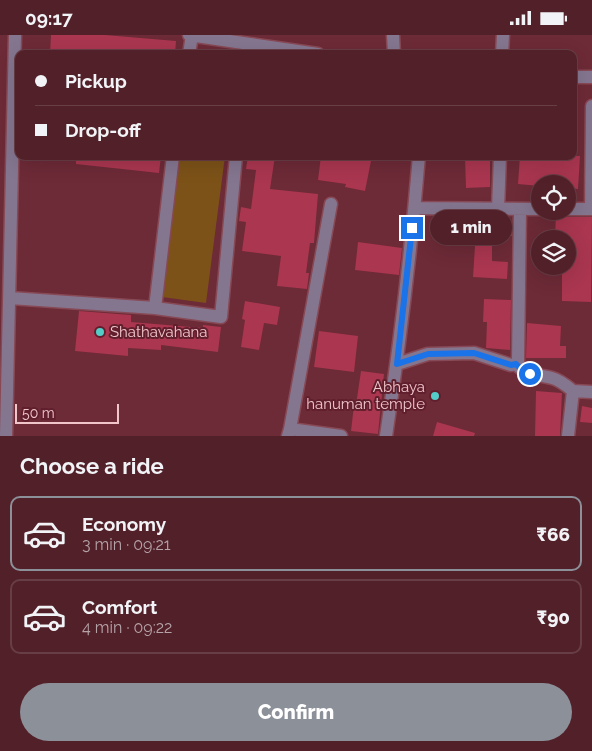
<!DOCTYPE html>
<meta charset="utf-8">
<style>
:root{--surface:#522029;--page:#5c2d35;--text:#f1f3f6;--muted:#b5a3a8;--line:#683e46;--accent:#8c9099}
body{margin:0;font-family:Raleway,sans-serif;background:var(--page);color:var(--text);height:100vh;display:flex;flex-direction:column;font-size:19px;white-space:nowrap}
*{box-sizing:border-box;margin:0}
p{font-size:16px;color:var(--muted)}
.icon{flex:none;width:28px;height:28px;fill:none;stroke:currentColor;stroke-width:2;stroke-linecap:round;stroke-linejoin:round}
.map{position:relative;height:401px;overflow:hidden}
.details{display:flex;flex-direction:column;background:var(--surface);flex:1}
.details>*{flex:none}
.hud{position:absolute;left:15px;top:15px;width:562px;height:110px;border-radius:10px;box-shadow:0 5px 20px #0002,0 0 0 1px var(--line);display:grid;align-content:center;height:110px;padding:0 20px;background:var(--surface)}
.buttons{position:absolute;left:531px;top:140px;display:grid;gap:10px}
.buttons a{display:grid;place-items:center;width:45px;height:45px;border-radius:50%;background:var(--surface);box-shadow:0 5px 20px #0002,0 0 0 1px var(--line);font-size:25px}
.scale{position:absolute;left:15px;bottom:12px;width:104px;box-sizing:border-box;padding-left:5px;border:2px solid #f0c6cb;border-top:0;font-size:14px;line-height:18px;white-space:nowrap;color:#f0c6cb;-webkit-text-stroke:4px #611f2d;paint-order:stroke}
.end{position:absolute;width:22px;height:22px;margin:-11px;border:6px solid #1a73e8;background:#fff;box-shadow:0 0 0 2px #fff}
.from{border-radius:50%}
.bubble{position:absolute;height:35px;border-radius:18px;background:var(--surface);box-shadow:0 5px 20px #0002,0 0 0 1px var(--line);font-size:16px;font-weight:800;line-height:35px;text-align:center}
.hud b{display:flex;align-items:center;gap:18px;height:48px;font-size:19px}
.hud b+b{border-top:1px solid var(--line)}
.hud i{width:12px;height:12px;background:var(--text)}
ul{padding:0;list-style:none}
li{display:flex;align-items:center;gap:15px;height:75px;margin:0 10px 8px;padding:0 10px;border:2px solid var(--line);border-radius:10px}
li div{flex:1}
li b{display:block;font-size:19px}
li em{font-style:normal;font-weight:800}
li.selected{border-color:var(--accent)}
li>.icon{width:45px;height:45px;stroke-width:1.5}
h2{padding:0 20px;font-size:22px;line-height:60px}
.primary-button{display:flex;gap:10px;margin-top:auto;padding:10px 20px}
.primary-button a{flex:1;height:58px;border-radius:30px;background:var(--accent);color:#fff;font-size:20px;font-weight:800;line-height:58px;text-align:center}
.status{display:flex;justify-content:space-between;align-items:center;height:35px;padding:0 25px;background:var(--surface);direction:ltr}
.status svg{height:14px;fill:currentColor}
.map>svg:first-child{display:block}
.green{fill:#7c5218}
.building{fill:#aa3650}
.lines{fill:none;stroke-linecap:round;stroke-linejoin:round}
.minor-casing{stroke:#874955;stroke-width:15}
.minor{stroke:#857690;stroke-width:12}
.route{stroke:#1a73e8;stroke-width:6}
.poi-dot{fill:#54cdc8;stroke:#611f2d;stroke-width:2}
.labels{text-anchor:middle;stroke-width:4;stroke-linejoin:round;paint-order:stroke}
.poi-label{font-size:15px;fill:#f0c6cb;stroke:#611f2d;text-anchor:start}
</style>
<div class="status"><b>09:17</b><svg viewBox="0 0 49 12"><path d="M0 12V9h3v3zM5 12V6h3v6zM10 12V3h3v9zM15 12V0h3v12zM26 1h20v11H26zM47 4h2v5h-2z"/></svg></div>
<div class="map">
<svg width="592" height="401" viewBox="0 0 592 401">
<rect width="100%" height="100%" fill="#6d2a37"/>
<path class="green" d="M 180,121 L 225,121 L 206,268 L 162,262 Z"/>
<path class="building" d="M 51,0 L 105,0 L 176,6 L 175,19 L 50,19 Z
M 76,121 L 161,121 L 159,138 L 76,129 Z
M 248,121 L 275,121 L 270,154 L 318,159 L 314,208 L 310,208 L 306,238 L 309,238 L 307,254 L 277,251 L 281,221 L 242,216 L 246,187 L 239,186 L 241,172 L 251,174 L 256,135 L 246,134 Z
M 321,121 L 372,121 L 365,156 L 345,152 L 346,149 L 318,145 Z
M 490,121 L 490,152 L 466,153 L 465,122 Z
M 520,121 L 580,121 L 578,154 L 568,153 L 568,149 L 540,149 L 540,151 L 518,149 Z
M 556,177 L 561,177 L 564,181 L 568,182 L 592,182 L 591,267 L 562,266 L 562,231 L 568,231 L 568,204 L 555,204 Z
M 468,187 L 512,187 L 512,201 L 492,201 L 492,226 L 508,227 L 507,244 L 473,242 L 475,211 L 468,211 Z
M 358,207 L 402,213 L 399,240 L 355,235 Z
M 484,264 L 511,265 L 510,315 L 486,313 L 487,287 L 483,287 Z
M 245,266 L 280,272 L 277,290 L 264,288 L 259,315 L 241,312 L 245,285 L 242,284 Z
M 79,276 L 131,280 L 131,287 L 203,293 L 203,290 L 221,292 L 218,317 L 161,310 L 161,315 L 128,313 L 128,321 L 75,316 Z
M 527,288 L 561,291 L 560,311 L 566,311 L 566,323 L 526,323 Z
M 319,296 L 358,301 L 354,337 L 314,332 Z
M 361,336 L 384,339 L 378,399 L 351,396 L 354,370 L 356,370 Z
M 536,356 L 562,358 L 560,401 L 535,401 Z
M 582,371 L 592,373 L 592,388 L 580,387 Z
M 437,387 L 475,398 L 474,401 L 433,401 Z"/>
<g class="lines">
<defs>
<path id="minor" d="M 189,0 L 318,19
M 393,0 L 394,19
M 189,19 L 192,0
M 502,19 L 503,0
M 574,42 L 592,42
M 415,173 L 540,174
M 498,174 L 500,121
M 568,174 L 592,174
M 591,174 L 592,71
M 10,263 L 155,273 L 221,282 L 236,121
M 155,273 L 173,121
M 397,329 L 428,319 L 474,318 L 511,330 L 516,329 L 518,326 L 520,175
M 516,329 C 526,341 538,339 552,343 C 560,345 567,351 573,356
M 290,394 L 331,169
M 6,401 L 15,0
M 288,401 L 290,394 L 341,401
M 386,401 C 400,308 411,215 419,121
M 568,401 L 573,356 L 592,357"/>
</defs>
<use href="#minor" class="minor-casing"/>
<use href="#minor" class="minor"/>
</g>
<g class="lines">
<path class="route" d="M 412,193 L 397,329 L 428,319 L 474,318 L 511,330 L 516,329 L 522,335 L 530,339"/>
</g>
<g class="poi-dot">
<circle cx="100" cy="297" r="5"/>
<circle cx="435" cy="361" r="5"/>
</g>
<g class="labels">
<g class="poi-label">
<text x="110" y="302">Shathavahana</text>
<text x="425" y="357" text-anchor="end">Abhaya<tspan x="425" dy="17">hanuman temple</tspan></text>
</g>
</g>
</svg>
<div class="buttons">
<a><svg class="icon" aria-label="locate" viewBox="0 0 24 24"><circle cx="12" cy="12" r="6"/><path d="M12 2v4M12 18v4M2 12h4M18 12h4"/></svg></a>
<a><svg class="icon" aria-label="layers" viewBox="0 0 24 24"><path d="M12 4l9 5-9 5-9-5zM3 14l9 5 9-5"/></svg></a>
</div>
<div class="scale">50 m</div>
<i class="end from" style="left:530px;top:339px"></i>
<i class="end" style="left:412px;top:193px"></i>
<div class="bubble" style="left:430px;top:175px;width:82px">1 min</div>
<div class="hud">
<b><i class="from"></i>Pickup</b>
<b><i></i>Drop-off</b>
</div>
</div>
<section class="details">
<h2>Choose a ride</h2>
<ul>
<li class="selected"><svg class="icon" aria-label="car" viewBox="0 0 24 24"><path d="M5 17H2v-5l4-1 3-4h7l3 4 3 1v5h-3M9 17h6M6 11h13"/><circle cx="7" cy="17" r="2"/><circle cx="17" cy="17" r="2"/></svg><div><b>Economy</b><p>3 min · 09:21</p></div><em>₹66</em></li>
<li><svg class="icon" aria-label="car" viewBox="0 0 24 24"><path d="M5 17H2v-5l4-1 3-4h7l3 4 3 1v5h-3M9 17h6M6 11h13"/><circle cx="7" cy="17" r="2"/><circle cx="17" cy="17" r="2"/></svg><div><b>Comfort</b><p>4 min · 09:22</p></div><em>₹90</em></li>
</ul>
<div class="primary-button"><a>Confirm</a></div>
</section>
